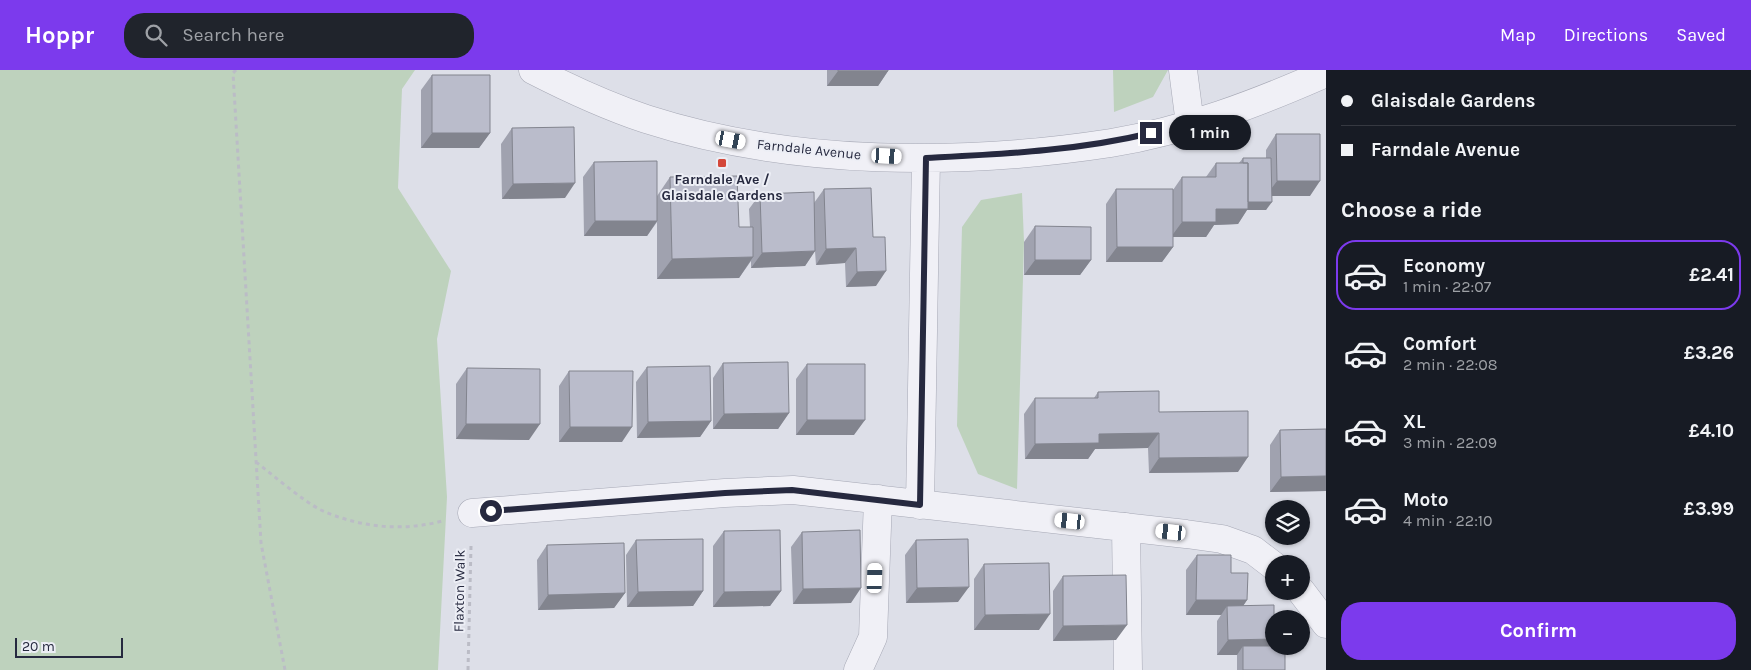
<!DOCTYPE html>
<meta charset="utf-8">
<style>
:root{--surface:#171b24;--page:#20242c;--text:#f1f3f6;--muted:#9ea1a6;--line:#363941;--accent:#7c3aed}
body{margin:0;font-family:Karla,sans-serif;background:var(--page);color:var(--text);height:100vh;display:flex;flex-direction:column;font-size:19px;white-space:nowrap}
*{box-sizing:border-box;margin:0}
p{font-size:16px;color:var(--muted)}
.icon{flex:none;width:28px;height:28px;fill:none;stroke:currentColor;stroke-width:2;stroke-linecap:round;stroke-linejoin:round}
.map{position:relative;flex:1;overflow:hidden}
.panel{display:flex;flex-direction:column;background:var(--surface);width:425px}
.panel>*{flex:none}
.banner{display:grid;align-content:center;height:110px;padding:0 15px;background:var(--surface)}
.buttons{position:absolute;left:1265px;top:430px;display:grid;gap:10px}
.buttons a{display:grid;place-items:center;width:45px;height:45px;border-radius:50%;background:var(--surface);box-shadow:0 1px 4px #0004;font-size:25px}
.scale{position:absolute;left:15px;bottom:12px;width:108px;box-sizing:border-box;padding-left:5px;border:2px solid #26293f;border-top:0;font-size:14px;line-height:18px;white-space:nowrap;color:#26293f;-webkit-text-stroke:4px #eceef5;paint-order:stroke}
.end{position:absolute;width:22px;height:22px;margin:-11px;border:6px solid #26293f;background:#fff;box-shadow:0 0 0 2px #fff}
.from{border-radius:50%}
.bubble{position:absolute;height:35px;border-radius:18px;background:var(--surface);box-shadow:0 1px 4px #0004;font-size:16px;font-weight:700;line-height:35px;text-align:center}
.car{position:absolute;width:15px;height:30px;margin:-15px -8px;border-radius:6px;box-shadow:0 0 4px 1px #0007;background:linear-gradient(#fff 24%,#345 0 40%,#fff 0 76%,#345 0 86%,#fff 0)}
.banner b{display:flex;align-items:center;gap:18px;height:48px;font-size:19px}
.banner b+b{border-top:1px solid var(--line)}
.banner i{width:12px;height:12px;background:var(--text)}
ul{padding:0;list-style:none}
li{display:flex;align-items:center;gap:15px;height:70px;margin:0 10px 8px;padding:0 5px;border:2px solid transparent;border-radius:20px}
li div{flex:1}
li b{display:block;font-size:19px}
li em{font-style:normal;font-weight:700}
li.current{border-color:var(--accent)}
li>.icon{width:45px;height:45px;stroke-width:1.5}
h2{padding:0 15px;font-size:22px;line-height:60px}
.primary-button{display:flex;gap:10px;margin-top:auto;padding:10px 15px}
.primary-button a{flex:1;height:58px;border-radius:20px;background:var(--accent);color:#fff;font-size:20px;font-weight:700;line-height:58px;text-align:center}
header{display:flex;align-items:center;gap:30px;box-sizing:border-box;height:70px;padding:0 25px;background:var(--accent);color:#fff}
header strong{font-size:24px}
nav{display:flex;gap:28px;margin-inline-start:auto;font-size:18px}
.search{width:350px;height:45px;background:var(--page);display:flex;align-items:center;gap:12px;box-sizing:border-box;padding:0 18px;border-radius:20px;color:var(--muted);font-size:19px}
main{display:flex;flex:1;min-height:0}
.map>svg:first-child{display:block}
.green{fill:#bed2bd}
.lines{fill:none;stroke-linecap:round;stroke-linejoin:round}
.minor-casing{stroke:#a6a8b5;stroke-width:29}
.path{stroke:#bbbcc6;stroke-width:3;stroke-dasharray:4 4;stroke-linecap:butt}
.minor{stroke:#f0f0f6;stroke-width:28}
.wall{fill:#a0a2af}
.shaded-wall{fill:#82848e}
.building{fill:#babccb;stroke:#82848e}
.route{stroke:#26293f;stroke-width:6}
.poi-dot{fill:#d4473a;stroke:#eceef5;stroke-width:2}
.labels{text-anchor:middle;stroke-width:4;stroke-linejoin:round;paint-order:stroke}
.street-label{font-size:14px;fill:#26293f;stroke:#eceef5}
.poi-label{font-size:14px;font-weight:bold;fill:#26293f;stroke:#eceef5}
</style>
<header>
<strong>Hoppr</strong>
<div class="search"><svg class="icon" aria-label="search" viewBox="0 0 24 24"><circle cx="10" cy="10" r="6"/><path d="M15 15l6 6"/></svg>Search here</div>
<nav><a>Map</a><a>Directions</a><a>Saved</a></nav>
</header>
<main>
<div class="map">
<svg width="1326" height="600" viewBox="0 0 1326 600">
<rect width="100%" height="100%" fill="#dddfe8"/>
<path class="green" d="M 0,0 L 415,0 L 402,19 L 398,118 L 451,201 L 437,269 L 447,427 L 438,600 L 0,600 Z
M 1113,0 L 1168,0 L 1153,27 L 1114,42 Z
M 1022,123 L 1024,172 L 1017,419 L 978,404 L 957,356 L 962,157 L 981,130 Z"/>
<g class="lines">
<defs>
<path id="minor" d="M 533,0 C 570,19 607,36 646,49 C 792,96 961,96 1111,73 C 1185,61 1258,33 1326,3
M 1183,0 L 1190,54
M 920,435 L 926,88
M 472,443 L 725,423 L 793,420 L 1186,464 L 1222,469 L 1253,480 L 1274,496
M 1126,457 L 1128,600
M 1301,521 L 1326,554
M 858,600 L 873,567 L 878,429"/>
</defs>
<use href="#minor" class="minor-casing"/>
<path class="path" d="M 236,0 L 233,3 L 261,473 L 285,600
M 256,392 C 273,405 303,431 321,440 C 358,457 402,462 442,451
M 468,600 L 471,476"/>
<use href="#minor" class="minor"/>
</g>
<path class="wall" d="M 827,0 L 888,0 L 888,1 L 878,16 L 827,16 Z
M 432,5 L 490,63 L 479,78 L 421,78 L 421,20 Z
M 512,58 L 565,128 L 502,129 L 501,74 Z
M 1276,64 L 1310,126 L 1272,126 L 1266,140 L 1247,140 L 1238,154 L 1214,155 L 1206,167 L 1173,167 L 1173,177 L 1162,192 L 1106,192 L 1106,134 L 1116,119 L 1173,120 L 1182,107 L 1206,107 L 1216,93 L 1239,93 L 1243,88 L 1266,88 L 1266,80 Z
M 594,92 L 657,126 L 670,107 L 739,157 L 750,157 L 749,139 L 760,124 L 814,133 L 824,119 L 876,216 L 846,217 L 845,193 L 816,195 L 815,181 L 805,196 L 751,198 L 751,191 L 739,208 L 657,209 L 657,152 L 647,166 L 584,166 L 583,107 Z
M 1035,156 L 1091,190 L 1080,205 L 1024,205 L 1024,172 Z
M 723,293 L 789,343 L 778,359 L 713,359 L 713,308 Z
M 807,294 L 854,365 L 796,365 L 796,309 Z
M 647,297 L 711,351 L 700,367 L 637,368 L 636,312 Z
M 467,298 L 529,370 L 456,369 L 456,314 Z
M 569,301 L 622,372 L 559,372 L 559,316 Z
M 1098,322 L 1159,342 L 1238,402 L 1149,403 L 1148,378 L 1095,379 L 1088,389 L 1025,389 L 1024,344 L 1035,328 L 1094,328 Z
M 1326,359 L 1326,421 L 1270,422 L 1270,375 L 1280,360 Z
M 724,461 L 781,521 L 770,536 L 713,537 L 713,476 Z
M 802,462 L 851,533 L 793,534 L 791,477 Z
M 636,470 L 703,521 L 693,536 L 627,537 L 626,485 Z
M 916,470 L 958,532 L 906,533 L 905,485 Z
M 547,475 L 625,523 L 614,538 L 538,540 L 537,490 Z
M 1197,485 L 1231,503 L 1247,530 L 1243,536 L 1274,571 L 1270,576 L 1285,600 L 1237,600 L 1237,585 L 1217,585 L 1217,551 L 1221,545 L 1186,545 L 1186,500 Z
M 984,494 L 1039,560 L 974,560 L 974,509 Z
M 1063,506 L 1116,570 L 1053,571 L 1053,521 Z"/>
<path class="shaded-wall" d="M 838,1 L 888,1 L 878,16 L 827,16 Z
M 432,63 L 490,63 L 479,78 L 421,78 Z
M 1277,111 L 1320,111 L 1310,126 L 1266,126 Z
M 575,113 L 565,128 L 502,129 L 513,114 Z
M 1243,132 L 1272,132 L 1266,140 L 1247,140 L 1238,154 L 1214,155 L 1206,167 L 1171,167 L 1182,152 L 1216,139 Z
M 595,151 L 657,151 L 647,166 L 584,166 Z
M 1117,177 L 1173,177 L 1162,192 L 1106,192 Z
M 856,178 L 845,193 L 816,195 L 826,179 Z
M 815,181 L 805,196 L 751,198 L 762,183 Z
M 753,187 L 739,208 L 657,209 L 672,189 Z
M 1035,190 L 1091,190 L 1080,205 L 1024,205 Z
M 886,201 L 876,216 L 846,217 L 857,202 Z
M 789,343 L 778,359 L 713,359 L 724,344 Z
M 807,350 L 865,350 L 854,365 L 796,365 Z
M 711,351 L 700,367 L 637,368 L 648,352 Z
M 466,354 L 540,354 L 529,370 L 456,369 Z
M 570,357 L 632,357 L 622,372 L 559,372 Z
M 1159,363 L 1148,378 L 1095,379 L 1088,389 L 1025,389 L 1035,374 L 1099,364 Z
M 1248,387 L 1238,402 L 1149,403 L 1159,388 Z
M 1326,406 L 1326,421 L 1270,422 L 1281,407 Z
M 969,517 L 958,532 L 906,533 L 917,518 Z
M 861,518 L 851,533 L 793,534 L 803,519 Z
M 703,521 L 693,536 L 627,537 L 638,522 Z
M 781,521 L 770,536 L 713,537 L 724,522 Z
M 625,523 L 614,538 L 538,540 L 548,525 Z
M 1196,530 L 1247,530 L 1237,545 L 1227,536 L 1221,545 L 1186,545 Z
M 1050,544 L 1039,560 L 974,560 L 985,545 Z
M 1127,555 L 1116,570 L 1053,571 L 1063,556 Z
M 1274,569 L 1274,571 L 1264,584 L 1243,576 L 1237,585 L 1217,585 L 1228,570 Z"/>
<path class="building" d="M 838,0 L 888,0 L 888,1 L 838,1 Z
M 432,5 L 490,5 L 490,63 L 432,63 Z
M 574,57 L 575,113 L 513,114 L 512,58 Z
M 1276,64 L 1320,64 L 1320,111 L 1277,111 Z
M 1243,88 L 1271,88 L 1272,132 L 1248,132 L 1248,93 L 1243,93 Z
M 657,91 L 657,151 L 595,151 L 594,92 Z
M 1216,93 L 1248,93 L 1248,139 L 1216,139 L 1216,152 L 1182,152 L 1182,107 L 1216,107 Z
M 737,106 L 739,157 L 753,157 L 753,187 L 672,189 L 670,107 Z
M 871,118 L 873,167 L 885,167 L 886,201 L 857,202 L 856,178 L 826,179 L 824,119 Z
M 1116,119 L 1173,119 L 1173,177 L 1117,177 Z
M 814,122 L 815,181 L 762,183 L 760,124 Z
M 1035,156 L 1091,157 L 1091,190 L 1035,190 Z
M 788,292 L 789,343 L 724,344 L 723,293 Z
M 807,294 L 865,294 L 865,350 L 807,350 Z
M 710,296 L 711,351 L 648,352 L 647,297 Z
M 467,298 L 540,299 L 540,354 L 466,354 Z
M 569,301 L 633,301 L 632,357 L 570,357 Z
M 1159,321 L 1159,342 L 1248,341 L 1248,387 L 1159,388 L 1159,363 L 1099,364 L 1099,373 L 1035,374 L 1035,328 L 1098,328 L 1098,322 Z
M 1326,359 L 1326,406 L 1281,407 L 1280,360 Z
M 780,460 L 781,521 L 724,522 L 724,461 Z
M 860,460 L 861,518 L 803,519 L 802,462 Z
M 703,469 L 703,521 L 638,522 L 636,470 Z
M 968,469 L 969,517 L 917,518 L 916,470 Z
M 624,473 L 625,523 L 548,525 L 547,475 Z
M 1197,485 L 1231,485 L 1231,503 L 1248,503 L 1247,530 L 1196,530 Z
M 1049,493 L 1050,544 L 985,545 L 984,494 Z
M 1126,505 L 1127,555 L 1063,556 L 1063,506 Z
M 1274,535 L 1274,569 L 1228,570 L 1227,536 Z
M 1243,576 L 1285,576 L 1285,600 L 1243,600 Z"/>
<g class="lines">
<path class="route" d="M 491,441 L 725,423 L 792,420 L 920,435 L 926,88 C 1002,84 1077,81 1151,63"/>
</g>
<rect class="poi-dot" x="717" y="88" width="10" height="10" rx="2.5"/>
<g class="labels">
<g class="street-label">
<text transform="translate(809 79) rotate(6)" y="5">Farndale Avenue</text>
<text transform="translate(459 521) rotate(-89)" y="5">Flaxton Walk</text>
</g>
<g class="poi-label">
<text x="722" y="114">Farndale Ave /<tspan x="722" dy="16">Glaisdale Gardens</tspan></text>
</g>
</g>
</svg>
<div class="buttons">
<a><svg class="icon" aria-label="layers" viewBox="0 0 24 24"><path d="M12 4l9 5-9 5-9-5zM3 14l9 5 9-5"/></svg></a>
<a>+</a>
<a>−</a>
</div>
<div class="scale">20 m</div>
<i class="end from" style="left:491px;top:441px"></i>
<i class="end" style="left:1151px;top:63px"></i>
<div class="bubble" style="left:1169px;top:45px;width:82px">1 min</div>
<i class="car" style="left:731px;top:70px;rotate:101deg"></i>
<i class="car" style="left:887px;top:86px;rotate:93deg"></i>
<i class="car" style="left:1070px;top:451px;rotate:276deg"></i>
<i class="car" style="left:1171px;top:462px;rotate:276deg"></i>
<i class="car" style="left:875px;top:508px;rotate:2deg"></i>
</div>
<section class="panel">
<div class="banner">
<b><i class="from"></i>Glaisdale Gardens</b>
<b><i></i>Farndale Avenue</b>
</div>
<h2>Choose a ride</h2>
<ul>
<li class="current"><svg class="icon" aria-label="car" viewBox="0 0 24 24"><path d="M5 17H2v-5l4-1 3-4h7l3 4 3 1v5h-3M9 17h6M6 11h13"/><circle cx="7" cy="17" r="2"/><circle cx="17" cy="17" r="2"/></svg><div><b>Economy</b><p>1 min · 22:07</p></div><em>£2.41</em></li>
<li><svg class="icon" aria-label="car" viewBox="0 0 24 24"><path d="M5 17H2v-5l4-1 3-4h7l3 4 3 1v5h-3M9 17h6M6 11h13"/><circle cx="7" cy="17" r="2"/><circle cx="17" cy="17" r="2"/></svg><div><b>Comfort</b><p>2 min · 22:08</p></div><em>£3.26</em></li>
<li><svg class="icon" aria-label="car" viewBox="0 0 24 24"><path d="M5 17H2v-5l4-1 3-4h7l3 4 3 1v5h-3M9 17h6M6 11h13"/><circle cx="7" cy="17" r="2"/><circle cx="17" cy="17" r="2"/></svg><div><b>XL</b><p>3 min · 22:09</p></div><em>£4.10</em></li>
<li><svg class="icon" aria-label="car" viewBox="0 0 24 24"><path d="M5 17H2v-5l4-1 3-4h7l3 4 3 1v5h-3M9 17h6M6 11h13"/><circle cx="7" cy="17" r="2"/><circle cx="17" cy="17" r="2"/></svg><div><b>Moto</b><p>4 min · 22:10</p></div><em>£3.99</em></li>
</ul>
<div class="primary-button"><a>Confirm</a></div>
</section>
</main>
